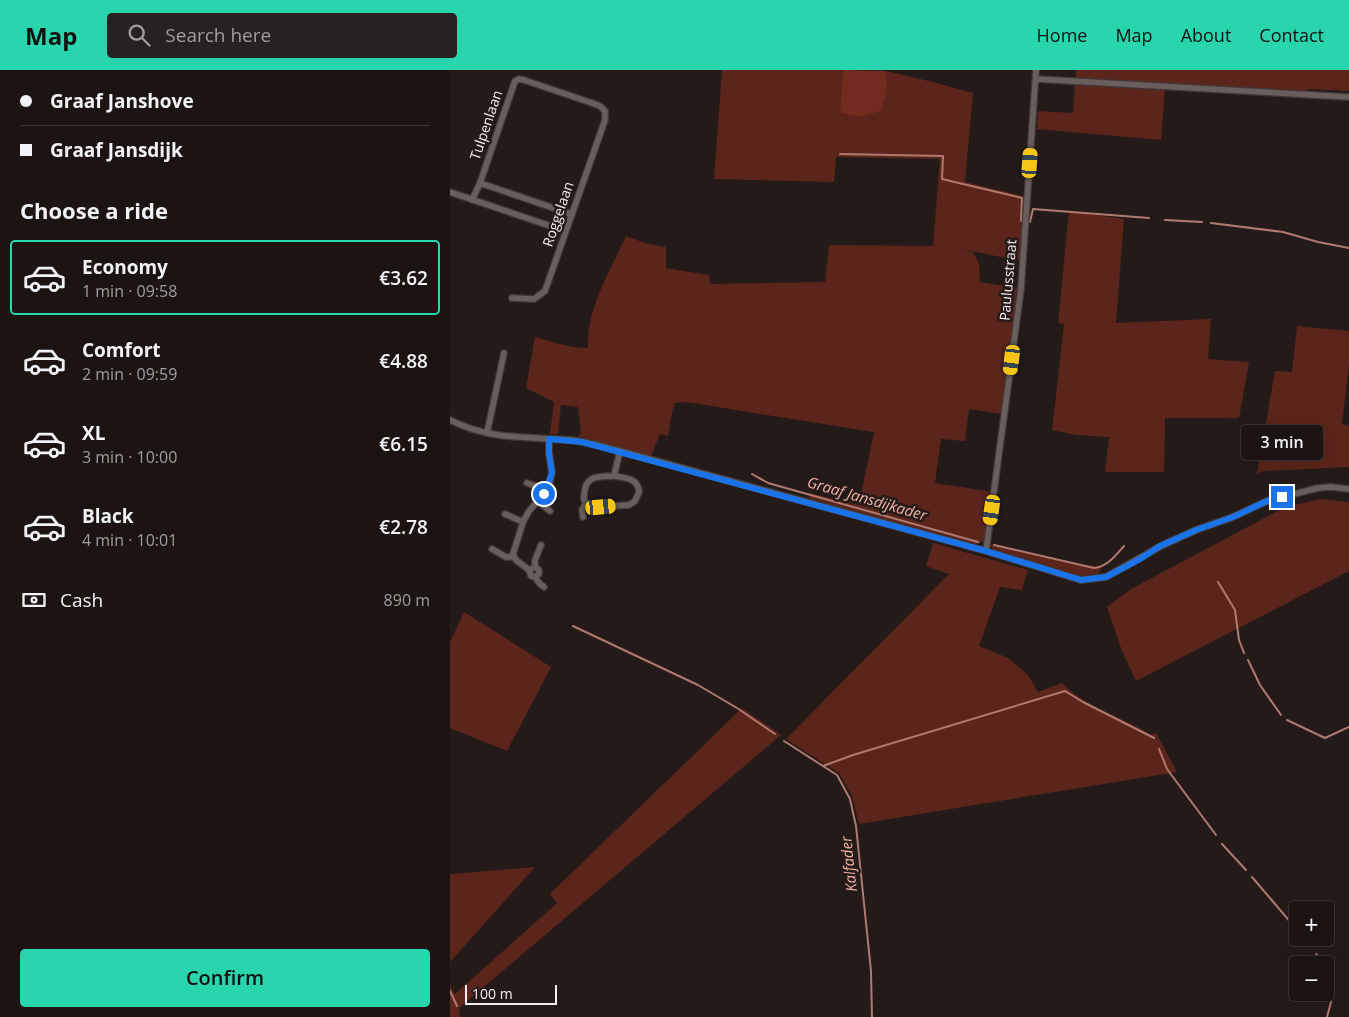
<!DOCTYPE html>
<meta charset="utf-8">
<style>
:root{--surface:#1b1413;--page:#282121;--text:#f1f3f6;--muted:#a09ea0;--line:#393333;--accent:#29d5ac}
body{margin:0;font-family:"Open Sans",sans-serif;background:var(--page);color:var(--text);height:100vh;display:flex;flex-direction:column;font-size:19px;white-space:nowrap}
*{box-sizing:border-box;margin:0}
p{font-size:16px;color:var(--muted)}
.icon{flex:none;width:28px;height:28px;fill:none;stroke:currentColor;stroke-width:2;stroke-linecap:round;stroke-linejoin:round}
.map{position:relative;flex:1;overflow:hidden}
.details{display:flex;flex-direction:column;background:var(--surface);width:450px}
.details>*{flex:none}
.guide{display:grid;align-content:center;height:110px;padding:0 20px;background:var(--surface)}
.fabs{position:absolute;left:839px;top:831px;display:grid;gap:10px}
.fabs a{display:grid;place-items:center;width:45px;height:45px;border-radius:5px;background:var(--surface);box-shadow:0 5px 20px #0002,0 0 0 1px var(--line);font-size:25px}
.scale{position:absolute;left:15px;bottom:12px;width:92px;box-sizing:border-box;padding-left:5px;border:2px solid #f5eeed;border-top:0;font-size:14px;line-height:18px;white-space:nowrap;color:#f5eeed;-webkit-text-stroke:4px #241b19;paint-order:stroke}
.end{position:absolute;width:22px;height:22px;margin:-11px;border:6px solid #1a73e8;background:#fff;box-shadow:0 0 0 2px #fff}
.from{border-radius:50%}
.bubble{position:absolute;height:35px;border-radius:5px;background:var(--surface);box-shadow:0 5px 20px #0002,0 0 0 1px var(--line);font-size:16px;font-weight:600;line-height:35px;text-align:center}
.car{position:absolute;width:15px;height:30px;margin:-15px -8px;border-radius:6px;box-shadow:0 0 4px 1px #0007;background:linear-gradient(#f5c518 24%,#345 0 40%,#f5c518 0 76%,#345 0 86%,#f5c518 0)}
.guide b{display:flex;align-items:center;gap:18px;height:48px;font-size:19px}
.guide b+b{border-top:1px solid var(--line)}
.guide i{width:12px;height:12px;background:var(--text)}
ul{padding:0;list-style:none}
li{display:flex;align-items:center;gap:15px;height:75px;margin:0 10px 8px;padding:0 10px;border:2px solid transparent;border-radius:5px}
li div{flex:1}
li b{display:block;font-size:19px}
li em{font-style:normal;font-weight:600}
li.current{border-color:var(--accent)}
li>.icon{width:45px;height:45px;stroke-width:1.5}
h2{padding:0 20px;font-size:22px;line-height:60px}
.pay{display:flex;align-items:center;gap:12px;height:55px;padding:0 20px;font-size:19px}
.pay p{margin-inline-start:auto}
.primary-button{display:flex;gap:10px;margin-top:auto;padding:10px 20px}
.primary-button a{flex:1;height:58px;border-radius:5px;background:var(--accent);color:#111;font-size:20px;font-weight:600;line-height:58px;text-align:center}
header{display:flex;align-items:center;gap:30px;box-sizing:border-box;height:70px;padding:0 25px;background:var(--accent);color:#111}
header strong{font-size:24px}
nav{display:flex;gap:28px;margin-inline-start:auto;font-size:18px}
.search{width:350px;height:45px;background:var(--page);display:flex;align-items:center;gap:12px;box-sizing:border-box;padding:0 18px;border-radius:5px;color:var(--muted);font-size:19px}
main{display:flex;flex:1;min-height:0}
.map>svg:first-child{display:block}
.green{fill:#5b251b}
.forest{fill:#732b1f}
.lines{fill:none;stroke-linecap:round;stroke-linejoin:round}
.stream{stroke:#b07a70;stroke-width:2}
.minor-casing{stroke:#403938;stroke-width:8}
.minor{stroke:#695e5c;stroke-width:5.5}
.route{stroke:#1a73e8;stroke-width:6}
.labels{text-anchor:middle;stroke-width:5;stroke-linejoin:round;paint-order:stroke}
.street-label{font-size:14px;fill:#f5eeed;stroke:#241b19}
.water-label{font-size:15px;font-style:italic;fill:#f4b1a4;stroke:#241b19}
</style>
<header>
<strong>Map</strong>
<div class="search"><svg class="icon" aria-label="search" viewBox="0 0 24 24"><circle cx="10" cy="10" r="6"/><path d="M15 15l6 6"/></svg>Search here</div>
<nav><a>Home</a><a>Map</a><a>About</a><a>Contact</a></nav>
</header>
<main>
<section class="details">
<div class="guide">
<b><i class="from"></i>Graaf Janshove</b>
<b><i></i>Graaf Jansdijk</b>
</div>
<h2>Choose a ride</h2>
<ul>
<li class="current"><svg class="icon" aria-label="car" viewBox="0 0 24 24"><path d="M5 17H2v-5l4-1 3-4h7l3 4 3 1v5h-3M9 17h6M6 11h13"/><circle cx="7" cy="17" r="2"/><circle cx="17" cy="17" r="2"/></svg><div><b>Economy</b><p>1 min · 09:58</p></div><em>€3.62</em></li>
<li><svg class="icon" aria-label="car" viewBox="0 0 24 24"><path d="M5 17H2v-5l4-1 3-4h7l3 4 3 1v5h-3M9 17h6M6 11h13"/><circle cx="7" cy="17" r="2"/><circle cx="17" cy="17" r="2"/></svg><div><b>Comfort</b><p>2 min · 09:59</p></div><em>€4.88</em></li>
<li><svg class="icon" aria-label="car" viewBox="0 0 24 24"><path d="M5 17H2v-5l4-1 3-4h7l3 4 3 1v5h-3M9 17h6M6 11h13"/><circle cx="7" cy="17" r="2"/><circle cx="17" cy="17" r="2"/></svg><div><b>XL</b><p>3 min · 10:00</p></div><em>€6.15</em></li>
<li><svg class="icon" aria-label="car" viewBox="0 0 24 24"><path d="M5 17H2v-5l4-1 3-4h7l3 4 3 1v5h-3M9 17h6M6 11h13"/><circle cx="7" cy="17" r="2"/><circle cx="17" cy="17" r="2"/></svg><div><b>Black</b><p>4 min · 10:01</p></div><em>€2.78</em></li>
</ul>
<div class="pay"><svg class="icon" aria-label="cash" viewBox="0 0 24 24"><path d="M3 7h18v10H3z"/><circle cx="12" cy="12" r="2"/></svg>Cash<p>890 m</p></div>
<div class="primary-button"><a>Confirm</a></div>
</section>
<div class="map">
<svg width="899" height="947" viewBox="0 0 899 947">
<rect width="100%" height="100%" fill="#241b19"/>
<path class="green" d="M 272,0 L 393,0 L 390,42 L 437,19 L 436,1 L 483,12 L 523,23 L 515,112 L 573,126 L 570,191 L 507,178 L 523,182 L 529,194 L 530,212 L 567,218 L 552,344 L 519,339 L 515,371 L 491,369 L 485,413 L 543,422 L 536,469 C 529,475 524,475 515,474 L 513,471 L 461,457 L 459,458 L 438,453 L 437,451 L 359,428 L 359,423 L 409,435 L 424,362 L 236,332 L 225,333 L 222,342 L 218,366 L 210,364 L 201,386 L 129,367 L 129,365 L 131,364 L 128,337 L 111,335 L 108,364 L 100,364 L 104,332 L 76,318 L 85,267 C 98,270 127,281 138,277 C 136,240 161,199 176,166 L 195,173 L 216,177 L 216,198 L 259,205 L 260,214 L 375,212 L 379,175 L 483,176 L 490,89 L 386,87 L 384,112 L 264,109 Z
M 626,0 L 899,0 L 899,21 L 858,19 L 855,21 L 828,21 L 626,9 Z
M 625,15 L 715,20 L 711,70 L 587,59 L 588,41 L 623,43 Z
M 619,141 L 674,149 L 666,253 L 761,249 L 758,289 L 799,292 L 789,348 L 715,348 L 714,402 L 655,402 L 659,367 L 626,365 L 602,360 L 614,254 L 608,253 Z
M 847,256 L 899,261 L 899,295 L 892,354 L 899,356 L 899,397 L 813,401 L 807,404 L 825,301 L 842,302 Z
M 870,429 L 899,432 L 899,501 L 686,611 L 672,581 L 657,537 L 681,519 L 835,437 Z
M 483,473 L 578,500 L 572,520 L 550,517 L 529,576 L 558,588 L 578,605 L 588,622 L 612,613 C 636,638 673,647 701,665 L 706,663 L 727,702 L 409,754 L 402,726 L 389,703 L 336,669 L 499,504 L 476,496 Z
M 540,473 L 633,495 L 647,496 L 654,494 L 648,504 L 631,506 L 546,482 L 542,478 Z
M 14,542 L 101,597 L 57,681 L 0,658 L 0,572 Z
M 292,638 L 331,665 L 9,938 L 10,947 L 0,947 L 0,915 L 5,924 L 107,833 L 100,824 Z
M 85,797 L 0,892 L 0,804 Z"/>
<path class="forest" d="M 393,0 L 436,1 L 437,19 L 431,41 L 410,47 L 390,42 Z"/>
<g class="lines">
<path class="stream" d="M 390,84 L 493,86 L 492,109 L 572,128 L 571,151
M 715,150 L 752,152
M 580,152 L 583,139 L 699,148
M 761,153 L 833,162 L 868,172 L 899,178
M 302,404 L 318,413 L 528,472
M 544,475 L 644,498 C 657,497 665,486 674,476
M 768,512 L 785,540 L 789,570 L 794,583
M 123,556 L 248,615 L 287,638 L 325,664
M 798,590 L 810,615 L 831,645
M 837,650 L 875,668 L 899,657
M 334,671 L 387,705 L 400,729 L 406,756 L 421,901 L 422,947
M 709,679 L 717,699 L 766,765
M 373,696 L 403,685 L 615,621 L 633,632 L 704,668
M 772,774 L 796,800
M 802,807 L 848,861
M 853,868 L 858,873
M 866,884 L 879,900
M 0,921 L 7,936
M 877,947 L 884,921 L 883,908"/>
<defs>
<path id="minor" d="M 586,9 L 899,27
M 30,113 L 65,11 L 69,9 L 74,10 L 142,33 L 150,36 L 155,41 L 155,50 L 95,221 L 84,229 L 62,228
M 0,122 L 115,161
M 22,130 L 30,113 L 121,144
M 0,350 C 42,371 77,366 121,370 C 137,372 154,377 170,381 L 536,481 L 631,510 L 656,507 L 711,476 L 746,460 L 783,447 L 817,431 L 868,418 L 881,417 L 899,419
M 37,363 L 54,283
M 164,406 C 176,408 188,408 189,422 L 185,431 L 179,435 L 144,437 L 138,435 L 134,430 C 133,407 144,406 164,406 L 170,381
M 77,413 L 97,420
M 88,431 L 100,441
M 55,444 L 73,452
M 133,447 L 132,440 L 136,433
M 42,479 L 56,487 L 64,487
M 536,481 L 571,219 L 586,0
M 85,497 L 85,490 L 91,475
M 79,500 L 85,497 L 89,500 L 89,504 L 85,507 L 81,506 L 79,500 L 66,490 L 63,484 L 73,452 L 79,441 L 94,424 L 100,411 L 102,403 L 99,383 L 99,369
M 85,507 L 89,513 L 94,517"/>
</defs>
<use href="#minor" class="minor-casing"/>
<use href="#minor" class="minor"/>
</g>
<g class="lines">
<path class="route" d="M 94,424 L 102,403 L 99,383 L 99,369 L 132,372 L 536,481 L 631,510 L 656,507 L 690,489 L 710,476 L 746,460 L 783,447 L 817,431 L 832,427"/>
</g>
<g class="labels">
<g class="street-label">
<text transform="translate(36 55) rotate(-71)" y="5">Tulpenlaan</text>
<text transform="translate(108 144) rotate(-71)" y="5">Roggelaan</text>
<text transform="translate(558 210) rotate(-85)" y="5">Paulusstraat</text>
</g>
<g class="water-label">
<text transform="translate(417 429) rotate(16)" y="5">Graaf Jansdijkader</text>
<text transform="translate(399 794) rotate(-96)" y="5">Kalfader</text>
</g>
</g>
</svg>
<div class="fabs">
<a>+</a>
<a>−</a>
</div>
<div class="scale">100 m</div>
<i class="end from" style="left:94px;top:424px"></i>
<i class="end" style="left:832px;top:427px"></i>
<div class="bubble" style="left:791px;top:355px;width:82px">3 min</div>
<i class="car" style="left:580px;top:93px;rotate:4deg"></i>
<i class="car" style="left:562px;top:290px;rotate:187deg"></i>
<i class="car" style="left:151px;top:437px;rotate:85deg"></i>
<i class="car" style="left:542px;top:440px;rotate:188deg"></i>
</div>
</main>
